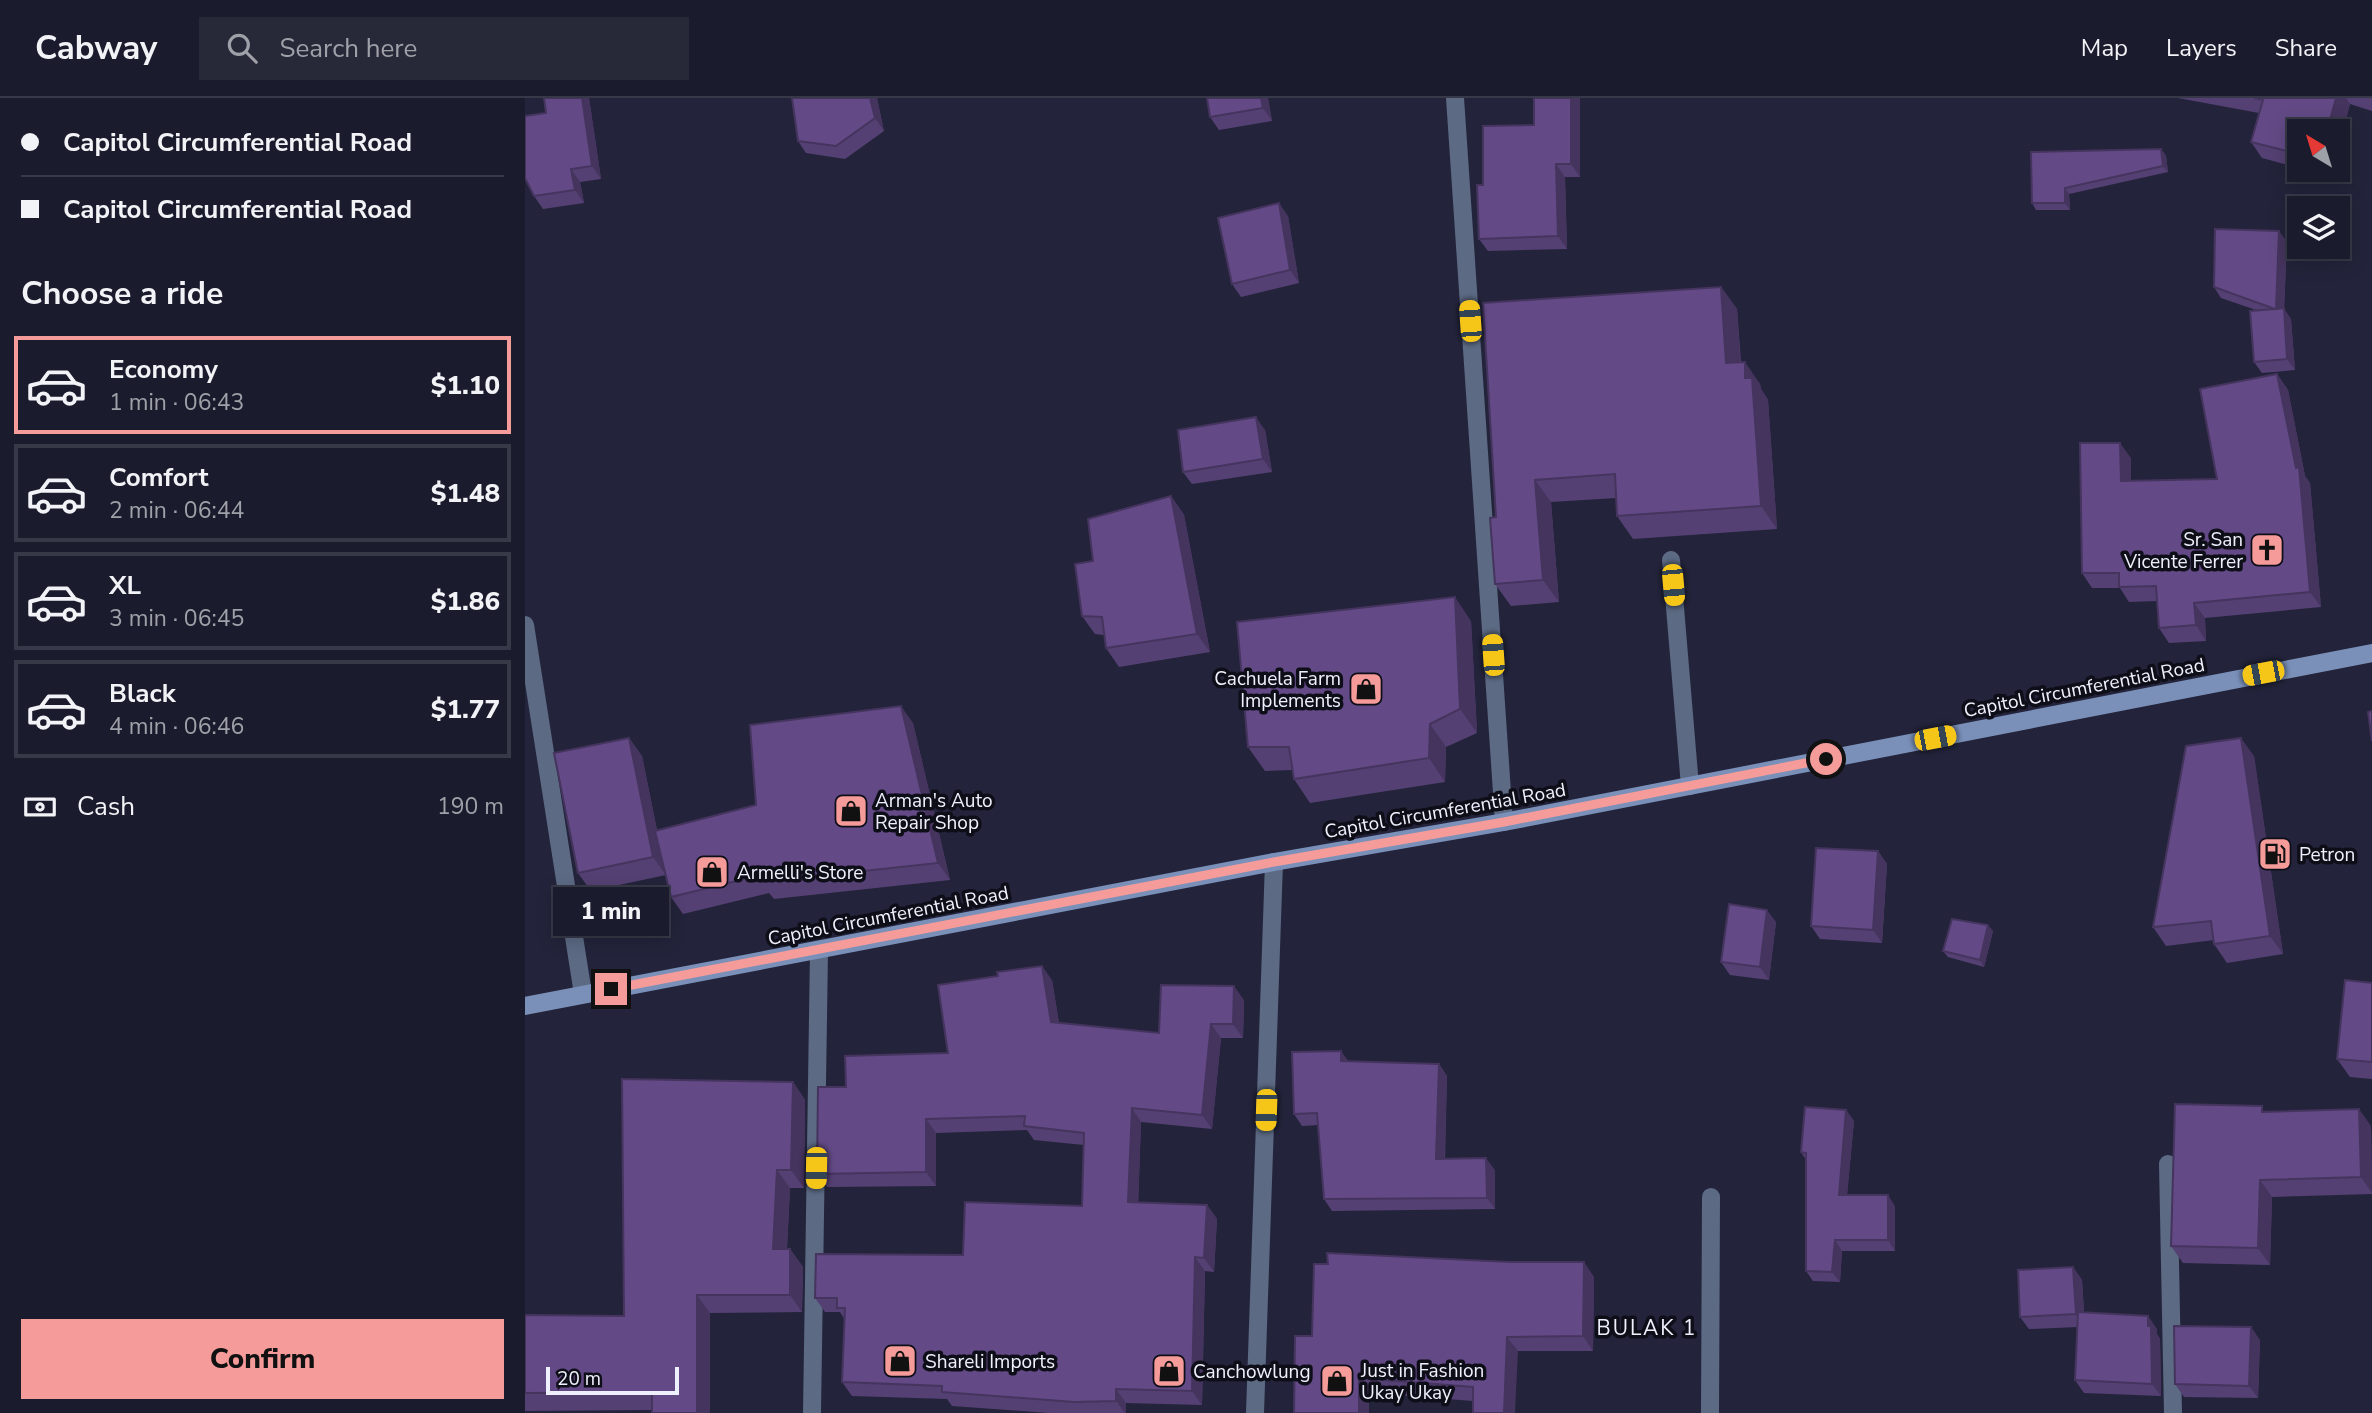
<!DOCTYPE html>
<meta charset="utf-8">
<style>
:root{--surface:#1a1b2c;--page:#272838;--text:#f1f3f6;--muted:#9fa1a9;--line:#383948;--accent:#f59b9a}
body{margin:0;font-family:"Nunito Sans",sans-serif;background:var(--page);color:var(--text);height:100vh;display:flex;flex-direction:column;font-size:26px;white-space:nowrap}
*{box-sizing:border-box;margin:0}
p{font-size:23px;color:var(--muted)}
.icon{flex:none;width:38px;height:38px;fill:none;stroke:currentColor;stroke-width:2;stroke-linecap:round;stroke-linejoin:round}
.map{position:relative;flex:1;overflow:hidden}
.details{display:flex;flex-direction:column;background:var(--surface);width:525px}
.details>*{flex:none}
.guide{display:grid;align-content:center;height:154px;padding:0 21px;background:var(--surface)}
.needle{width:46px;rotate:322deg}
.controls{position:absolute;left:1762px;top:21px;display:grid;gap:14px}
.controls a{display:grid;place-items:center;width:63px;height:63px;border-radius:0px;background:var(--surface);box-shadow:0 4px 18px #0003,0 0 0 2px var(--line);font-size:35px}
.scale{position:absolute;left:21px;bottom:18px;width:133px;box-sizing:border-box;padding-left:7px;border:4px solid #eff0fd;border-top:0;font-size:19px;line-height:24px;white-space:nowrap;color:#eff0fd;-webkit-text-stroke:5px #0e0e18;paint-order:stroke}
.end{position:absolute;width:32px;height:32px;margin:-16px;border:9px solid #f59b9a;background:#111;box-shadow:0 0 0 4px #111}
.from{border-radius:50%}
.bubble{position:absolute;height:49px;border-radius:0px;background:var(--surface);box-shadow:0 4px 18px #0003,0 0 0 2px var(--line);font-size:23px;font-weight:800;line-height:49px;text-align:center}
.car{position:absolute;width:21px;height:42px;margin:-21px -10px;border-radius:9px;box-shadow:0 0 5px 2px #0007;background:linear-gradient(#f5c518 24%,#345 0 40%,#f5c518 0 76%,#345 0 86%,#f5c518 0)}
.guide b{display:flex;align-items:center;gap:24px;height:66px;font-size:26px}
.guide b+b{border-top:2px solid var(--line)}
.guide i{width:18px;height:18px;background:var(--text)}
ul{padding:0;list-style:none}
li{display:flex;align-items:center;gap:21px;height:98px;margin:0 14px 10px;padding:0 7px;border:4px solid var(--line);border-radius:0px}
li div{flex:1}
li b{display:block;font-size:26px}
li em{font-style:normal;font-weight:800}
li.selected{border-color:var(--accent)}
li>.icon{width:63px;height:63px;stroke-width:1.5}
h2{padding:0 21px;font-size:32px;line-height:84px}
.pay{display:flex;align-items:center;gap:18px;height:77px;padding:0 21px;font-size:26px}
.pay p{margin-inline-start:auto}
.cta{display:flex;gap:14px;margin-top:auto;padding:14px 21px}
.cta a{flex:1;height:80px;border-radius:0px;background:var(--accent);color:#111;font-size:28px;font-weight:800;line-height:80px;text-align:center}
header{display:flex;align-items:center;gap:42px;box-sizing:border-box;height:98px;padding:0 35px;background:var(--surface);border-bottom:2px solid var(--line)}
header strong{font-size:33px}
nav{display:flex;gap:38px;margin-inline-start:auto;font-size:24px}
.search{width:490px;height:63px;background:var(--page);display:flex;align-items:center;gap:18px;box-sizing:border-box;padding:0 24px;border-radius:0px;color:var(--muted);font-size:26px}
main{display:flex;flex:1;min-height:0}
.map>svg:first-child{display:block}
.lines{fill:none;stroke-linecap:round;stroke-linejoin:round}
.service{stroke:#5c6a84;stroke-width:18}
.minor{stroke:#5c6a84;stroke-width:18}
.secondary{stroke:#7a90b9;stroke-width:18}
.wall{fill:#554073}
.shaded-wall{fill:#45345e}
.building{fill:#634a86;stroke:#45345e;stroke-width:2}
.route{stroke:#f59b9a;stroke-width:9}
.labels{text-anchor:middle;stroke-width:7;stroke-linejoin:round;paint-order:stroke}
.poi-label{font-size:19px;fill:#eff0fd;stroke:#0e0e18;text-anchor:start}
.street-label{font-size:19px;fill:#eff0fd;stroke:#0e0e18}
.neighbourhood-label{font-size:21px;letter-spacing:2px;fill:#eff0fd;stroke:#0e0e18}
</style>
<header>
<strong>Cabway</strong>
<div class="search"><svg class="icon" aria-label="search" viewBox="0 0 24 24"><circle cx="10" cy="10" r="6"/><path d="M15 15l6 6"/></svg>Search here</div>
<nav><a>Map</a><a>Layers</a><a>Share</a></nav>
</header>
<main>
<section class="details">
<div class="guide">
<b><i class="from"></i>Capitol Circumferential Road</b>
<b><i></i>Capitol Circumferential Road</b>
</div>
<h2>Choose a ride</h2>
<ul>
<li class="selected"><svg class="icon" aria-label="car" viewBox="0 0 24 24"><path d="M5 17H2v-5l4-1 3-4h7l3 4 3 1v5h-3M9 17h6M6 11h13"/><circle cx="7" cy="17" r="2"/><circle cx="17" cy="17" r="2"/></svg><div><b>Economy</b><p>1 min · 06:43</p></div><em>$1.10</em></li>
<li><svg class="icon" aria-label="car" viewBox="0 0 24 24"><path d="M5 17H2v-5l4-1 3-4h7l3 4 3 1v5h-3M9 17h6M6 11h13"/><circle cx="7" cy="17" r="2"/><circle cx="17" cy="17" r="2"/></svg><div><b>Comfort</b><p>2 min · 06:44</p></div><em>$1.48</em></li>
<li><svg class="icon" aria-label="car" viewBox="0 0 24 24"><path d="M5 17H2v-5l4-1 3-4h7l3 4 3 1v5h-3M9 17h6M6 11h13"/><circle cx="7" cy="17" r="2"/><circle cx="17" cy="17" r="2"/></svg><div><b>XL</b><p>3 min · 06:45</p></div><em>$1.86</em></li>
<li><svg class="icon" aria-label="car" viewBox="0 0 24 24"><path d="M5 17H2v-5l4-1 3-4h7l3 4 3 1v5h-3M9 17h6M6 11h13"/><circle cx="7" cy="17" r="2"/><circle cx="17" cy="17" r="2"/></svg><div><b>Black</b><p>4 min · 06:46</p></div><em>$1.77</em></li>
</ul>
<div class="pay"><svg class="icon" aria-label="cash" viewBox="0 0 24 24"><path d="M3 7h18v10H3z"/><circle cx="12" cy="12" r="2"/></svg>Cash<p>190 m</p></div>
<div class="cta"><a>Confirm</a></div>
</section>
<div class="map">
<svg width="1847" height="1315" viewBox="0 0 1847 1315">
<rect width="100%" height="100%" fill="#23243b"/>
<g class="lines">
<path class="service" d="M 1146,462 L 1165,688"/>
<path class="minor" d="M 930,0 L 979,724
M 0,527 L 58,896
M 1643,1066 L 1648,1315
M 287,1315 L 294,853
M 730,1315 L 749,764
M 1185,1315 L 1186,1099"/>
<path class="secondary" d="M 0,908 L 749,764 L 979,724 L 1847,555"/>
</g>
<path class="wall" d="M 19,0 L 64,0 L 76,81 L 55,84 L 59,105 L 18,111 L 9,98 L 21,15 Z
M 267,0 L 352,0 L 359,33 L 320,61 L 281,55 L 273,43 Z
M 743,0 L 747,23 L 694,32 L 685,19 Z
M 1009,0 L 1055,0 L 1055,79 L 1040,79 L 1042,151 L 963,153 L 954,141 L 958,87 L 1009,27 Z
M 1653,0 L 1847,0 L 1847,13 L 1825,6 L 1813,52 L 1813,33 L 1774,33 L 1774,70 L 1737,60 L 1726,44 L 1734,15 Z
M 1636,51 L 1641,58 L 1643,74 L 1544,96 L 1545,112 L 1511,112 L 1507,105 L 1506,54 Z
M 1782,72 L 1808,72 L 1806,78 Z
M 763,118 L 774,185 L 716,199 L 707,186 Z
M 1762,144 L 1759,211 L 1766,221 L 1770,272 L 1737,275 L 1729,264 L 1731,212 L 1696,200 L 1689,189 Z
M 1196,189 L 1212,211 L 1216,264 L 1235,286 L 1236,291 L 1243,302 L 1252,431 L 1108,441 L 1092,418 L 1091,400 L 1026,404 L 1034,504 L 986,508 L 970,486 L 971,419 Z
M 1752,276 L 1763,292 L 1780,378 L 1785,385 L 1796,509 L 1680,520 L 1681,543 L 1644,545 L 1634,530 L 1632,503 L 1604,504 L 1595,490 L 1567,490 L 1557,475 L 1606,360 L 1606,383 L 1692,381 Z
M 740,332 L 747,374 L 667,386 L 658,374 Z
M 646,398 L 659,417 L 685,554 L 594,569 L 581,550 L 579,537 L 570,536 L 557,518 L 568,463 Z
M 946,523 L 952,635 L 921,649 L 920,684 L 785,705 L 769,681 L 767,672 L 740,673 L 723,649 Z
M 388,625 L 425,782 L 249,801 L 244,795 L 158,816 L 146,799 L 141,777 L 66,793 L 53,775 L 104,640 L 117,658 L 132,732 L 231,707 Z
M 1729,658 L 1758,856 L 1702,865 L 1689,846 L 1689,842 L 1641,848 L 1628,829 Z
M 1353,753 L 1362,766 L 1357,845 L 1295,841 L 1286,828 Z
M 1251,824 L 1244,882 L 1205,877 L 1196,864 Z
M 1468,833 L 1459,869 L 1423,859 L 1418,853 Z
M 527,882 L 534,925 L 634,935 L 719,902 L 718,940 L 696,940 L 687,1031 L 616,1024 L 613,1104 L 682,1107 L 692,1121 L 689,1174 L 680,1173 L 677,1307 L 601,1305 L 601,1315 L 524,1315 L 427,1308 L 422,1301 L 327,1298 L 317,1284 L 320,1222 L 315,1214 L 300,1214 L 290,1200 L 438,1157 L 557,1108 L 559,1047 L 509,1042 L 502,1032 L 411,1035 L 411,1088 L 302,1089 L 292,1076 L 321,989 L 423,955 Z
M 1847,885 L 1847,981 L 1825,979 L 1812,961 Z
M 823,963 L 914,966 L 922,978 L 920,1061 L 970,1072 L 970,1111 L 807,1113 L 799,1101 L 793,1027 L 777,1028 L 769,1016 Z
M 268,984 L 280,1002 L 279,1090 L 265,1090 L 262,1151 L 265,1151 L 278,1169 L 277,1214 L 185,1215 L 185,1315 L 127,1315 L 127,1312 L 0,1313 L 0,1217 L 99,1218 Z
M 1321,1012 L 1329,1023 L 1322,1097 L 1370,1108 L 1370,1153 L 1317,1153 L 1315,1184 L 1288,1183 L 1281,1173 L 1281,1062 L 1276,1054 Z
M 1742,1014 L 1846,1028 L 1847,1096 L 1747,1099 L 1745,1167 L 1658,1165 L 1646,1148 Z
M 803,1166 L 1069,1179 L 1068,1253 L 993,1253 L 948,1303 L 844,1295 L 787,1238 Z
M 1548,1169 L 1557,1182 L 1559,1215 L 1632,1231 L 1632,1236 L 1635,1241 L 1636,1298 L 1559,1295 L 1550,1282 L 1553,1229 L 1504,1231 L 1495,1219 Z
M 1735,1242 L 1733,1300 L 1659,1299 L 1650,1286 Z"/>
<path class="shaded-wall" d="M 57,0 L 64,0 L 76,81 L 67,68 Z
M 345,0 L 352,0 L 359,33 L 350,20 Z
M 736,0 L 743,0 L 747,23 L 738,10 Z
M 1046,0 L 1055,0 L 1055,79 L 1046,66 Z
M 1811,0 L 1821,0 L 1825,6 L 1813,52 L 1813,33 L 1802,33 Z
M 1636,51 L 1641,58 L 1643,74 L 1638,68 Z
M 1031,66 L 1040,79 L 1042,151 L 1033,138 Z
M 46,71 L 55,84 L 59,105 L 50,92 Z
M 1802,72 L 1808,72 L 1806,78 Z
M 1540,90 L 1544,96 L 1545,112 L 1540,105 Z
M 754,105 L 763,118 L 774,185 L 765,172 Z
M 1754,133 L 1762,144 L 1759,211 L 1766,221 L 1770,272 L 1762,261 L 1751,211 Z
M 1196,189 L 1212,211 L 1217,288 L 1201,265 Z
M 1220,264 L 1235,286 L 1236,291 L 1243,302 L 1252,431 L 1236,408 L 1220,280 Z
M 1752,276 L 1763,292 L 1780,378 L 1785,385 L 1796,509 L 1785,494 L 1771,370 Z
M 731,319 L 740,332 L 747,374 L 738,361 Z
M 1595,345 L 1606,360 L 1606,398 L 1596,383 Z
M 1010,382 L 1026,404 L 1034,504 L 1018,482 Z
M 646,398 L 659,417 L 685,554 L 672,536 Z
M 930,499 L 946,523 L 952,635 L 935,611 Z
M 1669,505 L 1680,520 L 1681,543 L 1671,527 Z
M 376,608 L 388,625 L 425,782 L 413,765 Z
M 905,626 L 921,649 L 920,684 L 904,660 Z
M 104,640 L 117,658 L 141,777 L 128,759 Z
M 1716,640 L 1729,658 L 1758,856 L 1745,838 Z
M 1353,753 L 1362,766 L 1357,845 L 1348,832 Z
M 1242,812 L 1251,824 L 1244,882 L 1235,869 Z
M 1463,827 L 1468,833 L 1459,869 L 1455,862 Z
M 517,868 L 527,882 L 536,938 L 526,924 Z
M 709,888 L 719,902 L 718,940 L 708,926 Z
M 686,926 L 696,940 L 687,1031 L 677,1017 Z
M 816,953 L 824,964 L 816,963 Z
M 914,966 L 922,978 L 919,1073 L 911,1061 Z
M 268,984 L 280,1002 L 279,1090 L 266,1072 Z
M 607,1010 L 616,1024 L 613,1117 L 603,1104 Z
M 1834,1011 L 1846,1028 L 1847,1095 L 1836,1079 Z
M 1321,1012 L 1329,1023 L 1321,1108 L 1314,1097 Z
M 401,1021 L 411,1035 L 411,1088 L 401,1074 Z
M 961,1060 L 970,1072 L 970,1111 L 962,1100 Z
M 252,1072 L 265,1090 L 261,1169 L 248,1151 Z
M 1735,1082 L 1747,1099 L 1745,1167 L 1733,1150 Z
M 1363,1097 L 1370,1108 L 1370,1153 L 1363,1142 Z
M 682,1107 L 692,1121 L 689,1174 L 679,1160 Z
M 1310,1142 L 1317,1153 L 1315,1184 L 1307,1174 Z
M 265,1151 L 278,1169 L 277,1214 L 265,1197 Z
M 670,1159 L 680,1173 L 677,1307 L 667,1293 Z
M 1059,1164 L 1069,1179 L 1068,1253 L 1058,1238 Z
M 1548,1169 L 1557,1182 L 1560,1229 L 1551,1216 Z
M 172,1197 L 185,1215 L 185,1315 L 172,1315 Z
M 1623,1218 L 1632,1231 L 1632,1236 L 1635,1241 L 1636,1298 L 1627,1286 L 1623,1228 Z
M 1726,1229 L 1735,1242 L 1733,1300 L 1724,1288 Z
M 982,1239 L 993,1253 L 990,1315 L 979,1315 Z
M 834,1280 L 844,1295 L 844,1315 L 834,1315 Z
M 591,1291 L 601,1305 L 601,1315 L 600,1315 L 591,1303 Z"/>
<path class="building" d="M 19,0 L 57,0 L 67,68 L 46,71 L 50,92 L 9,98 L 0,80 L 0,18 L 21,15 Z
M 267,0 L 345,0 L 350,20 L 311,48 L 273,43 Z
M 682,0 L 736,0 L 738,10 L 685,19 Z
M 1009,0 L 1046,0 L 1046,66 L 1031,66 L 1033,138 L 954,141 L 952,87 L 958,87 L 958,28 L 1009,27 Z
M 1729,0 L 1811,0 L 1802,33 L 1774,33 L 1774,56 L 1726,44 L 1738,2 Z
M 1636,51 L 1638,68 L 1540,90 L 1540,105 L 1507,105 L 1506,54 Z
M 754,105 L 765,172 L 707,186 L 693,120 Z
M 1690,131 L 1754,133 L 1751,211 L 1759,210 L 1762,261 L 1729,264 L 1725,213 L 1750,211 L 1689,189 Z
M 1196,189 L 1201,265 L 1220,264 L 1220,280 L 1227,280 L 1236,408 L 1092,418 L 1090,376 L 1010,382 L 1018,482 L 970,486 L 965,420 L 971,419 L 958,205 Z
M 1752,276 L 1771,370 L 1774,369 L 1785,494 L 1669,505 L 1671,527 L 1634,530 L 1631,488 L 1594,489 L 1594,475 L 1557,475 L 1555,345 L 1595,345 L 1596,383 L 1692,381 L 1675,291 Z
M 731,319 L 738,361 L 658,374 L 653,332 Z
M 646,398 L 672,536 L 581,550 L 577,519 L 557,518 L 550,466 L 568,463 L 563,421 Z
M 930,499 L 935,611 L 905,626 L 904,660 L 769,681 L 764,649 L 723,649 L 712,524 Z
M 376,608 L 413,765 L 236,784 L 236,777 L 146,799 L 130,733 L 231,707 L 225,627 Z
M 1847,613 L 1847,643 L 1843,614 Z
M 104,640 L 128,759 L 53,775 L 29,655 Z
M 1716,640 L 1745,838 L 1689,846 L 1686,823 L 1628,829 L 1661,648 Z
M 1291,750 L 1353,753 L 1348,832 L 1286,828 Z
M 1204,806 L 1242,812 L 1235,869 L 1196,864 Z
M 1427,821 L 1463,827 L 1455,862 L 1418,853 Z
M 517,868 L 526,924 L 634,935 L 636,887 L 709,888 L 708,926 L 686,926 L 677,1017 L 607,1010 L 603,1104 L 682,1107 L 679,1160 L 670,1159 L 667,1293 L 591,1291 L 591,1303 L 549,1304 L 417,1294 L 417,1288 L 317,1284 L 320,1210 L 312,1210 L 312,1200 L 290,1200 L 291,1156 L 438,1157 L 440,1104 L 557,1108 L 559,1035 L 499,1028 L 500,1018 L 401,1021 L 401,1074 L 292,1076 L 293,989 L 321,989 L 320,958 L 423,955 L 413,887 L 473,878 L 472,874 Z
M 1820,882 L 1847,885 L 1847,964 L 1812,961 Z
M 816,953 L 816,963 L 914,966 L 911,1061 L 961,1060 L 962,1100 L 799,1101 L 792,1015 L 769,1016 L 767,954 Z
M 97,981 L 268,984 L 266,1072 L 252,1072 L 248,1151 L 265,1151 L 265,1197 L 172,1197 L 172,1315 L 127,1315 L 127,1294 L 0,1295 L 0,1217 L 99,1218 Z
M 1650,1006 L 1737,1008 L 1737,1014 L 1834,1011 L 1836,1079 L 1735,1082 L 1733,1150 L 1646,1148 Z
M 1280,1009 L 1321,1012 L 1314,1097 L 1363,1097 L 1363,1142 L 1310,1142 L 1307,1174 L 1281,1173 L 1281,1055 L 1276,1054 Z
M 802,1155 L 984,1164 L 1059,1164 L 1058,1238 L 982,1239 L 979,1315 L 948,1315 L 948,1289 L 834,1280 L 834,1315 L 769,1315 L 770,1238 L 787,1238 L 789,1166 L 803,1166 Z
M 1548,1169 L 1551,1216 L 1495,1219 L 1493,1172 Z
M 1553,1214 L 1623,1218 L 1623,1228 L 1626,1228 L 1627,1286 L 1550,1282 Z
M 1649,1228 L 1726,1229 L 1724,1288 L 1650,1286 Z"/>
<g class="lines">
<path class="route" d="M 86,891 L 749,764 L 979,724 L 1301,661"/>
</g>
<defs>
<symbol id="church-square" viewBox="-11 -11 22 22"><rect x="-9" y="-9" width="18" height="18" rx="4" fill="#f59b9a" stroke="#0e0e18"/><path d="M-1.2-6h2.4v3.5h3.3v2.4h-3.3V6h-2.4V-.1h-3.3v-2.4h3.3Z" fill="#111"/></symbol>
<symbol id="shop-square" viewBox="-11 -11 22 22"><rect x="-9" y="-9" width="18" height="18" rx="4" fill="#f59b9a" stroke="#0e0e18"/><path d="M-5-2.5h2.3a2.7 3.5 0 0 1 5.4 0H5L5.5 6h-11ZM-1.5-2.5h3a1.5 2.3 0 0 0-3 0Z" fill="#111"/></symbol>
<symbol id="fuel-square" viewBox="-11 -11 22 22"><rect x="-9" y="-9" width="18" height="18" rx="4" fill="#f59b9a" stroke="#0e0e18"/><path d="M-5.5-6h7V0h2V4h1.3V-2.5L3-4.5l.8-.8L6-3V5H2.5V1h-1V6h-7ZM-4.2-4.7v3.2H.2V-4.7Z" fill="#111"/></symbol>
</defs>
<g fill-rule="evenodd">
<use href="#church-square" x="1723" y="433" width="38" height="38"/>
<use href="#shop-square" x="822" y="572" width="38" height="38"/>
<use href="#shop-square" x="307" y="694" width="38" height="38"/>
<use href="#fuel-square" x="1731" y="737" width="38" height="38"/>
<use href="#shop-square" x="168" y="755" width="38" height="38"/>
<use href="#shop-square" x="356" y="1244" width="38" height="38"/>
<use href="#shop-square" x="625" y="1254" width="38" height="38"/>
<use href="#shop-square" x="793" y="1264" width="38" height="38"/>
</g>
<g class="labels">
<g class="poi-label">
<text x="1718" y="448" text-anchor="end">Sr. San<tspan x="1718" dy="22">Vicente Ferrer</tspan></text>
<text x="816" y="587" text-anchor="end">Cachuela Farm<tspan x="816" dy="22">Implements</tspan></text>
<text x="350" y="709">Arman's Auto<tspan x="350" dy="22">Repair Shop</tspan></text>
<text x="1774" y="763">Petron</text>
<text x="212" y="781">Armelli's Store</text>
<text x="400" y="1270">Shareli Imports</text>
<text x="836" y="1279">Just in Fashion<tspan x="836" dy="22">Ukay Ukay</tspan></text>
<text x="668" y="1280">Canchowlung</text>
</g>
<g class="street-label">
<text transform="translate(1559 589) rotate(-11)" y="7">Capitol Circumferential Road</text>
<text transform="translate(920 712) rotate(-10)" y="7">Capitol Circumferential Road</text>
<text transform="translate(363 817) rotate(-11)" y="7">Capitol Circumferential Road</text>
</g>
<g class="neighbourhood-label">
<text x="1122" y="1237">BULAK 1</text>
</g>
</g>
</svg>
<div class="controls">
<a><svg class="needle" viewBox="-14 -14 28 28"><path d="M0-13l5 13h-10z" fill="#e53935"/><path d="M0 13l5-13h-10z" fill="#9fa1a9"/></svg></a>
<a><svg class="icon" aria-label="layers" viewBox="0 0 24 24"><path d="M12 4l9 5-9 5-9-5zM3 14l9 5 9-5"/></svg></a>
</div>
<div class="scale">20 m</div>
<i class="end from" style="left:1301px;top:661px"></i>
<i class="end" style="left:86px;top:891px"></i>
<div class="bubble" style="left:28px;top:789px;width:116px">1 min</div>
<i class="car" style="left:945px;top:223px;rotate:356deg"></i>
<i class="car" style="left:1148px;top:487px;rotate:175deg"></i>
<i class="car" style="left:968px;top:557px;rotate:356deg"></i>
<i class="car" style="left:1738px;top:575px;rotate:259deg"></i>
<i class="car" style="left:1410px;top:640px;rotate:79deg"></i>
<i class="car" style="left:741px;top:1012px;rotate:182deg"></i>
<i class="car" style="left:291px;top:1070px;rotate:181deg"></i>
</div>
</main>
